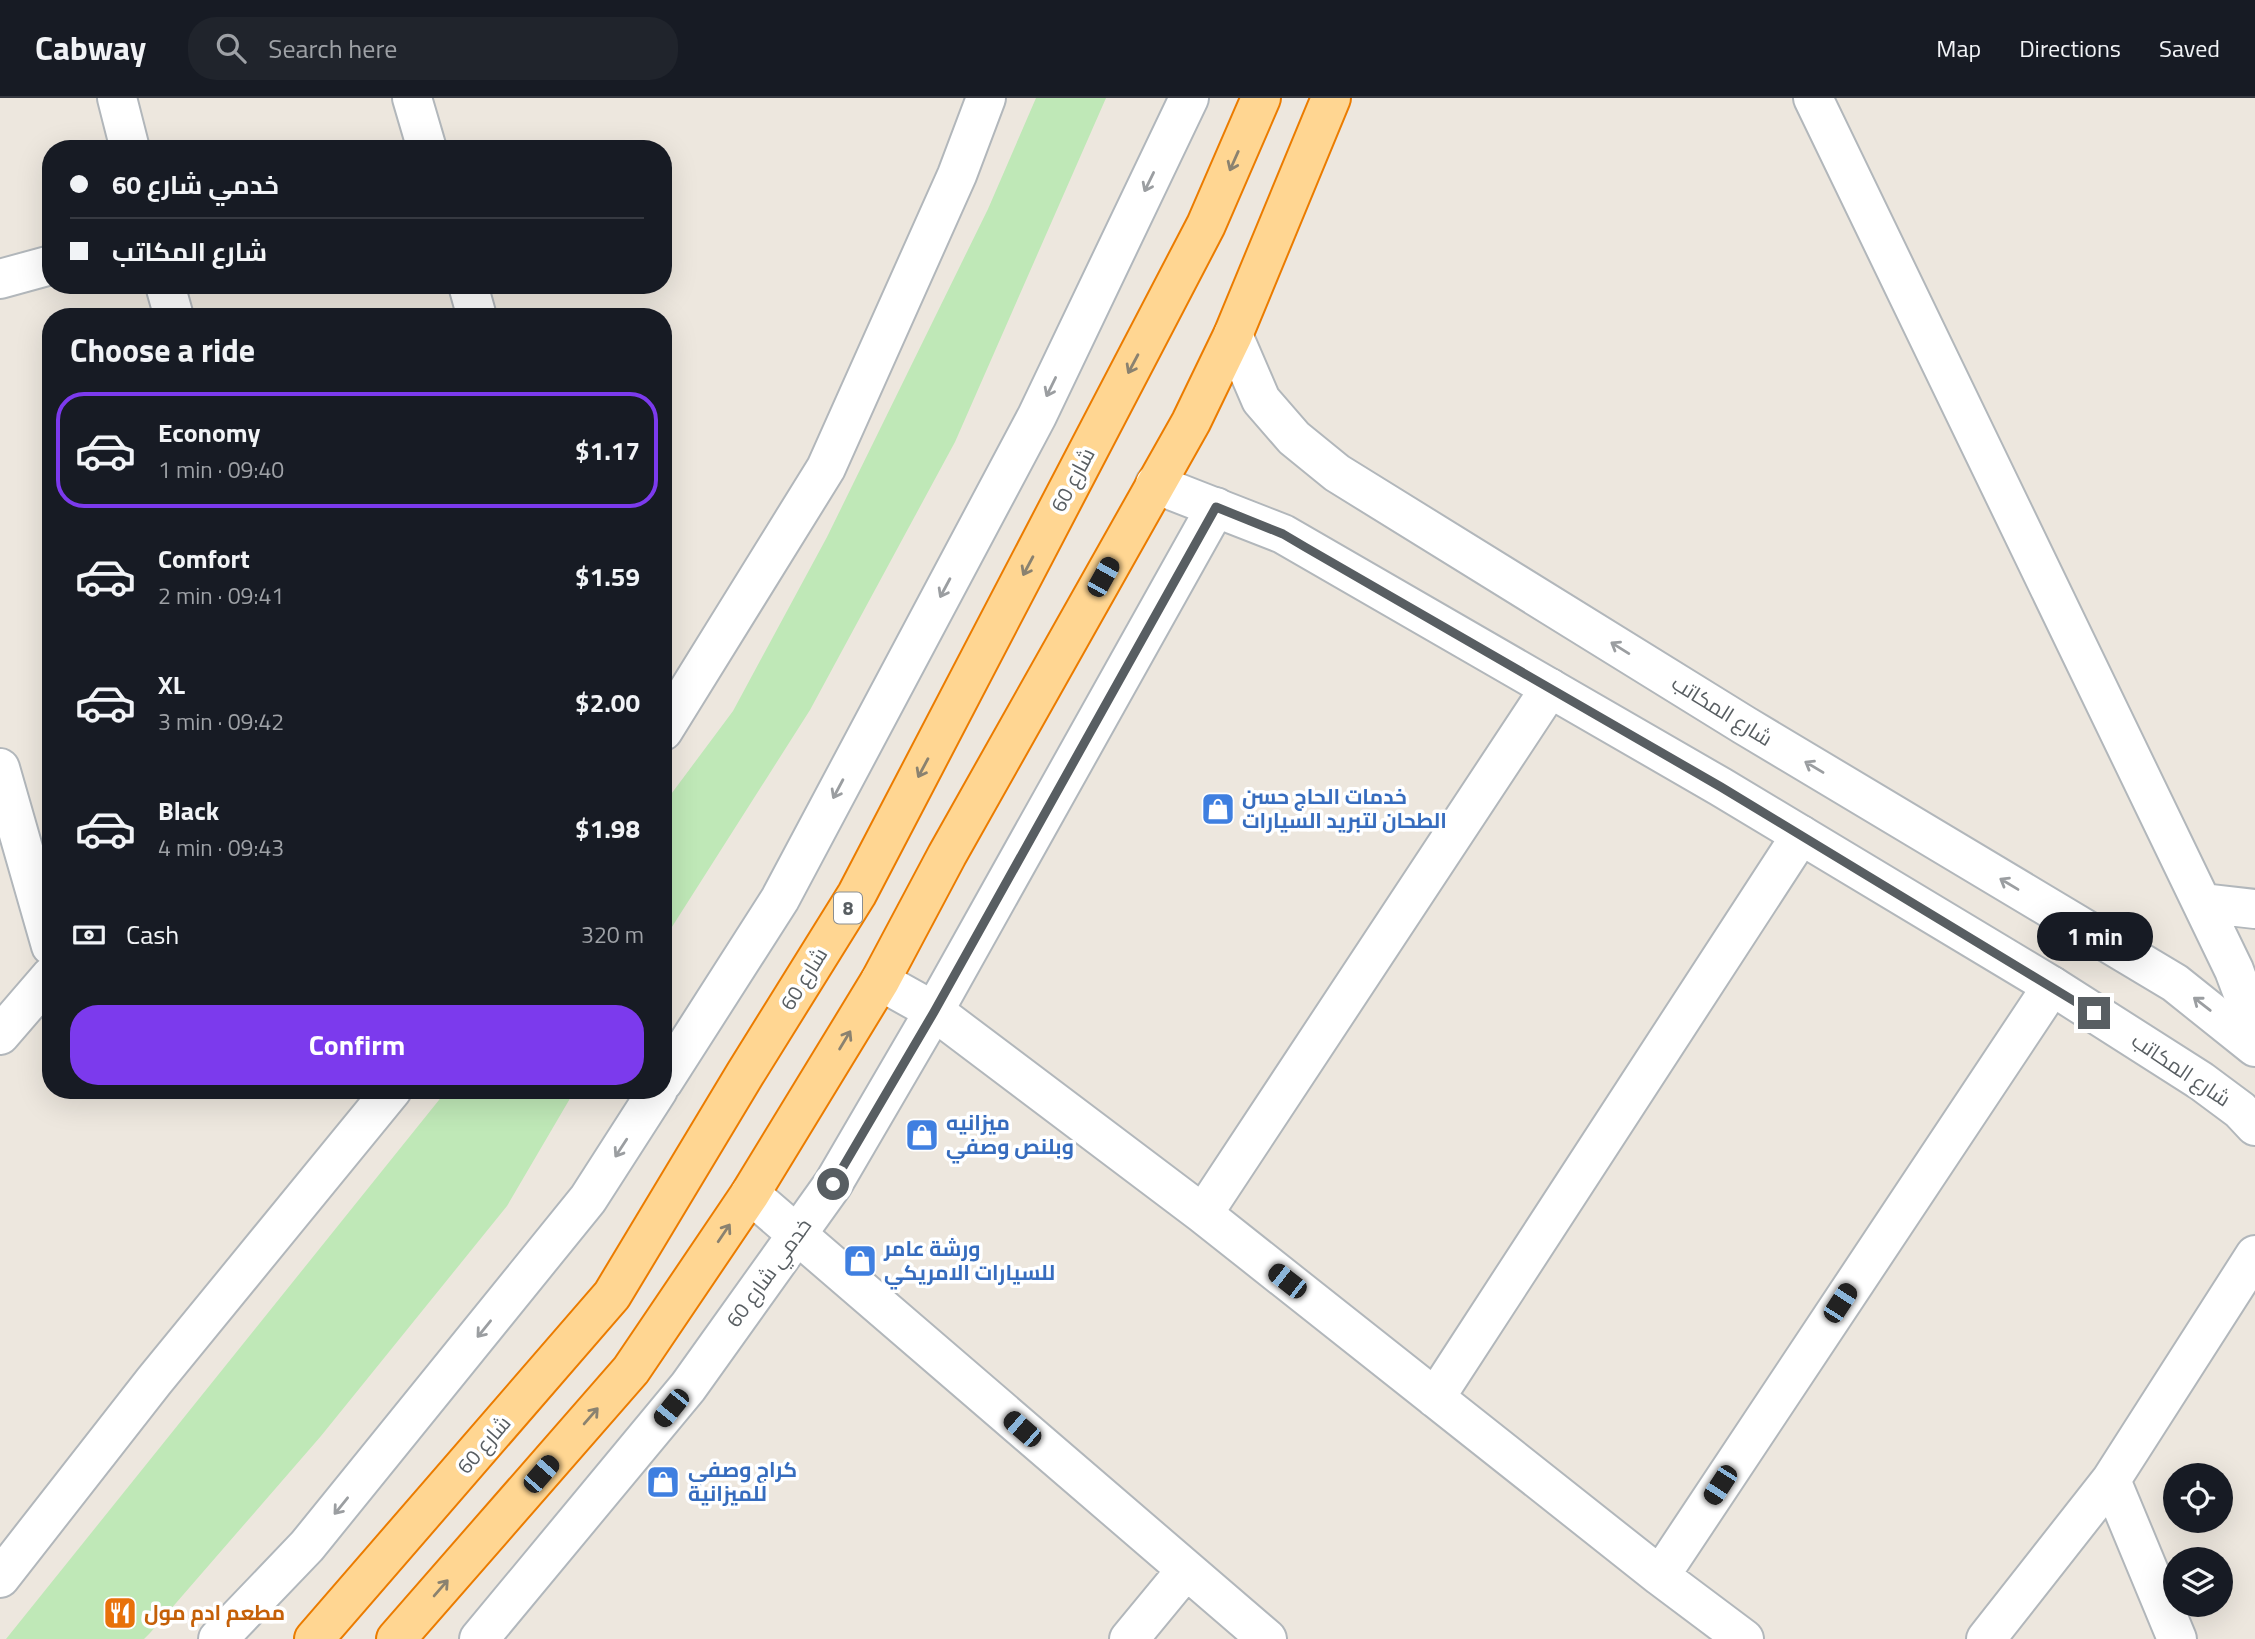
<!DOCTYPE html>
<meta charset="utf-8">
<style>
:root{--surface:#171b24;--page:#20242c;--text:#f1f3f6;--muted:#9ea1a6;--line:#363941;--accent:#7c3aed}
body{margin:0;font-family:"Titillium Web",Cairo,sans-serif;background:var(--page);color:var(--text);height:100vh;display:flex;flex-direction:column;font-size:26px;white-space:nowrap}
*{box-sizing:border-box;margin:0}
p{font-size:23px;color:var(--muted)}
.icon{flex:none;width:38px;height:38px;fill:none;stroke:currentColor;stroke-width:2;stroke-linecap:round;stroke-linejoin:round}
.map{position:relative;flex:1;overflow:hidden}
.sheet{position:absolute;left:42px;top:210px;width:630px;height:791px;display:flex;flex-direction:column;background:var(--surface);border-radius:28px;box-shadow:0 7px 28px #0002}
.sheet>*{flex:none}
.top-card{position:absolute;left:42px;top:42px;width:630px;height:154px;border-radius:28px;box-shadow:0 7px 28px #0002;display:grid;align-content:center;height:154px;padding:0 28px;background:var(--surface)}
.buttons{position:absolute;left:2163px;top:1365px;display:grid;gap:14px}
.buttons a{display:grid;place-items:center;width:70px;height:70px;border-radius:50%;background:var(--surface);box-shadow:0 7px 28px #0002;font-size:35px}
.end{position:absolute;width:32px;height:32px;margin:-16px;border:9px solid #585e62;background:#fff;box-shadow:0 0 0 4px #fff}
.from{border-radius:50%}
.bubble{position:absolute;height:49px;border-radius:24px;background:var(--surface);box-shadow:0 7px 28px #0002;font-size:23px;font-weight:700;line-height:49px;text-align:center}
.car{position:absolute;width:21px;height:42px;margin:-21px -10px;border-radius:9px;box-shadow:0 0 5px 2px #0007;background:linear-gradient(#222 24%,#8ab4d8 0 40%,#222 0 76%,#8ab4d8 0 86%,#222 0)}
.top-card b{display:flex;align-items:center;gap:24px;height:66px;font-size:26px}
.top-card b+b{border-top:2px solid var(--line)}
.top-card i{width:18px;height:18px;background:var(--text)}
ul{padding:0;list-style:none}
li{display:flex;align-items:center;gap:21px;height:116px;margin:0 14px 10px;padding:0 14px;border:4px solid transparent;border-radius:28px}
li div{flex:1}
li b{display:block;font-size:26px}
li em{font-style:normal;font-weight:700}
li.on{border-color:var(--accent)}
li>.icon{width:63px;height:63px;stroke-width:1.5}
h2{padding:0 28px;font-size:32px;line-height:84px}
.pay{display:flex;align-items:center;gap:18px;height:77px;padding:0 28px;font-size:26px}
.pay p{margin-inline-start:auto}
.button{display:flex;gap:14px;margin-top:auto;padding:14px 28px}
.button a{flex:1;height:80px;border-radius:28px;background:var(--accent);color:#fff;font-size:28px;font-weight:700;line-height:80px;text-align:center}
header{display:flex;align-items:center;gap:42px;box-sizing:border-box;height:98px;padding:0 35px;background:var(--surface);border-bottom:2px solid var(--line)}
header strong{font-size:33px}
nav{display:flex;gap:38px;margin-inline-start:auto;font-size:24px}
.search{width:490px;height:63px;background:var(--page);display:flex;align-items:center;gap:18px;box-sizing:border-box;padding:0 24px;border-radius:28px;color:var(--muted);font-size:26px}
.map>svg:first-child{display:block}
.green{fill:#bfe8b7}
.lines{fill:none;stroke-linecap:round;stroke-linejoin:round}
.minor-casing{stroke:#b2b7bb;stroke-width:42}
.tertiary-casing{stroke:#b2b7bb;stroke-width:42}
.secondary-casing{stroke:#b1b7bc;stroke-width:42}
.trunk-casing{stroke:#eb7c00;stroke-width:42}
.minor{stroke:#fff;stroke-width:38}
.tertiary{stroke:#fff;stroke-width:38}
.secondary{stroke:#fff;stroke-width:38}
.trunk{stroke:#ffd692;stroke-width:38}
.oneway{stroke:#8a8270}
.oneway2{stroke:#9b9ea1}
.route{stroke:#585e62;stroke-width:9}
.labels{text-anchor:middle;stroke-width:7;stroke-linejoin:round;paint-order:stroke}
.shield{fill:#fff;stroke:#8a8e91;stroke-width:2}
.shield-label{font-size:19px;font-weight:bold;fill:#585e62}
.street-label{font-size:21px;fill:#585e62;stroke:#fff}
.shop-label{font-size:21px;font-weight:bold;fill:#366cbe;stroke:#fff;text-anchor:start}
.food-label{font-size:21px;font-weight:bold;fill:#c56008;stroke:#fff;text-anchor:start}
</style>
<header>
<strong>Cabway</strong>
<div class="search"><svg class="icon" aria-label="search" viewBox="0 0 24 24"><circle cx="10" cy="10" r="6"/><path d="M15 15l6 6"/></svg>Search here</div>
<nav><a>Map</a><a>Directions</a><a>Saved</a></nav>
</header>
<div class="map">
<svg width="2255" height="1541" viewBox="0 0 2255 1541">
<rect width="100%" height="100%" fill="#ede7de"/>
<path class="green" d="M 1036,0 L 1106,0 L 955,344 L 810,612 L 663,843 L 663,707 L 733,613 L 827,439 L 988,111 Z
M 447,992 L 575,992 L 507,1108 L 321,1338 L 150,1535 L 144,1541 L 6,1541 Z"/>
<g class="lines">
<defs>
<path id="minor" d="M 117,0 L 130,51
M 412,0 L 427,51
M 1813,0 L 2234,872 L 2255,928
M 0,181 L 51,167
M 165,187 L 174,219
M 468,187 L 477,219
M 663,633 L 826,370 L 957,77 L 986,0
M 0,670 L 51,848
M 2202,805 L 2255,811
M 880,883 L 934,913 L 1203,1116 L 1660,1478 L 1744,1541
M 0,937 L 51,878
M 750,1096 L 1267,1541
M 1203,1116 L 1550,590
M 1435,1300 L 1801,737
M 2111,1382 L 2177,1541
M 1660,1478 L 2052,888
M 0,1480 L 154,1283 L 392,992
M 1129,1541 L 1186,1472
M 1986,1541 L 2111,1382 L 2255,1157"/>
<path id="tertiary" d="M 1233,237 L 1261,302 L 1294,340 L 1337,375 L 1744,627 L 2175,885 L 2255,949
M 1155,386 L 1283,436 L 1721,689 L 2052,888 L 2201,983 L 2240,1012 L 2255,1028"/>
<path id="secondary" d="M 663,984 L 780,801 L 1037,318 L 1189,0
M 218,1541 L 307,1448 L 588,1101 L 658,992
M 479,1541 L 688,1289 L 833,1086 L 934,913 L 1216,409"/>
<path id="trunk" d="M 314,1541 L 612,1197 L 745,976 L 857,796 L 1206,127 L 1261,0
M 396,1541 L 631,1272 L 750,1096 L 880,883 L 947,757 L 1191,324 L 1233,237 L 1331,0"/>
</defs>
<use href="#minor" class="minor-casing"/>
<use href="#tertiary" class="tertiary-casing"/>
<use href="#secondary" class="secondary-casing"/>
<use href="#trunk" class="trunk-casing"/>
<use href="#minor" class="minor"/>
<use href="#tertiary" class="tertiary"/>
<use href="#secondary" class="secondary"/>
<use href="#trunk" class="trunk"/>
</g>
<defs><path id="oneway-shaft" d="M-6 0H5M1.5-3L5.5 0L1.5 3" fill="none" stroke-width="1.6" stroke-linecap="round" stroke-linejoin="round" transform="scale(1.75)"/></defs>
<g class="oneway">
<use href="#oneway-shaft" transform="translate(1234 63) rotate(114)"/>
<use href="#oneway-shaft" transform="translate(1133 266) rotate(118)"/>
<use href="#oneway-shaft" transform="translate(1028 468) rotate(118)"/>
<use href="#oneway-shaft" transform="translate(923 670) rotate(118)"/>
<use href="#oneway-shaft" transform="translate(845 942) rotate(-59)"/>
<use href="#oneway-shaft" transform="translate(724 1135) rotate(-56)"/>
<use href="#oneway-shaft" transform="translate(591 1318) rotate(-49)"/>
<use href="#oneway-shaft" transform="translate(441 1490) rotate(-49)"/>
</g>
<g class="oneway2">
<use href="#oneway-shaft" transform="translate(1149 84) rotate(116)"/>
<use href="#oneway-shaft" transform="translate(1051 289) rotate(116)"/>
<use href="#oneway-shaft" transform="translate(945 490) rotate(118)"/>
<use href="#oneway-shaft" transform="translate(1620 550) rotate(-148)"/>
<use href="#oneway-shaft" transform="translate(1814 669) rotate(-149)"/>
<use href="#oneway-shaft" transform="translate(838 691) rotate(118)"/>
<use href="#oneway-shaft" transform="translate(2009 786) rotate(-149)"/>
<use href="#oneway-shaft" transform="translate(2202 906) rotate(-142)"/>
<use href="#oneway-shaft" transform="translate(621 1050) rotate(123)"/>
<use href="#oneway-shaft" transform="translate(484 1231) rotate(129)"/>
<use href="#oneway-shaft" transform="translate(341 1408) rotate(129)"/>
</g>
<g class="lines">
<path class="route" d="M 833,1086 L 934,914 L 1216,409 L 1283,436 L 1305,449 L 1721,689 L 2094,915"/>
</g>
<defs>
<symbol id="shop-square" viewBox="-11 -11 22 22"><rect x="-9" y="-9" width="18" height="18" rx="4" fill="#3f7fe0" stroke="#fff"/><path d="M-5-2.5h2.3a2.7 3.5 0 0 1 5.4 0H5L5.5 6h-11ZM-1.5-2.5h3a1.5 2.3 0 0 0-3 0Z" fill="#fff"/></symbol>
<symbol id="restaurant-square" viewBox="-11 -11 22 22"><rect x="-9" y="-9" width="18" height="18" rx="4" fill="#e8710a" stroke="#fff"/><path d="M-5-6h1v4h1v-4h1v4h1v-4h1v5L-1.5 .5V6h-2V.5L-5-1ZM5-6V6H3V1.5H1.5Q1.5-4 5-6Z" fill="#fff"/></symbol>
</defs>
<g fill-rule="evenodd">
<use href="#shop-square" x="1199" y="692" width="38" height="38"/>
<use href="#shop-square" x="903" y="1018" width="38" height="38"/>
<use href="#shop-square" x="841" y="1144" width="38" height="38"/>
<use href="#shop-square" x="644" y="1365" width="38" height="38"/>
<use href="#restaurant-square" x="101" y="1496" width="38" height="38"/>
</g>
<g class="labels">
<rect class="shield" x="834" y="794.5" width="28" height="31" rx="5"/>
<g class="shield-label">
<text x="848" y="817">8</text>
</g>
<g class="street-label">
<text transform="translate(1073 382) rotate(-62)" y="7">شارع 60</text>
<text transform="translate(1722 613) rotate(32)" y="7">شارع المکاتب</text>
<text transform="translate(804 881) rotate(-58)" y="7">شارع 60</text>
<text transform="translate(2181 972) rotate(34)" y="7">شارع المکاتب</text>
<text transform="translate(769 1175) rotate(-54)" y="7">خدمي شارع 60</text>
<text transform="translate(484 1347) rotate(-49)" y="7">شارع 60</text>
</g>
<g class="shop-label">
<text x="1242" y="706">خدمات الحاج حسن<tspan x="1242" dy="24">الطحان لتبريد السيارات</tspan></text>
<text x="946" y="1032">ميزانيه<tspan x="946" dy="24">وبلنص وصفي</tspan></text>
<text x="884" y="1158">ورشة عامر<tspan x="884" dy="24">للسيارات الامريكي</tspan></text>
<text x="688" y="1379">كراج وصفي<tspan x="688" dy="24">للميزانية</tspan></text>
</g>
<g class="food-label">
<text x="144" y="1522">مطعم ادم مول</text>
</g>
</g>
</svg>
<div class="buttons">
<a><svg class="icon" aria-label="locate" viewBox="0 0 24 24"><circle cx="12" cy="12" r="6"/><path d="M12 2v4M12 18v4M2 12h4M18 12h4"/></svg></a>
<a><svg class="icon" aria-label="layers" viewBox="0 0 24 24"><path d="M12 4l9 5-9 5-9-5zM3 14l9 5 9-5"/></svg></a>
</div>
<i class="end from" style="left:833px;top:1086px"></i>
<i class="end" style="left:2094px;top:915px"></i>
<div class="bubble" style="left:2037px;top:814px;width:116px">1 min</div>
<i class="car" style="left:1103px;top:479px;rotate:29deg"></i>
<i class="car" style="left:1287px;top:1183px;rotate:308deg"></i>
<i class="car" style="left:1840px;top:1205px;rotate:33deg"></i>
<i class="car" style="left:671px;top:1310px;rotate:219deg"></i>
<i class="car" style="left:1022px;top:1331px;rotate:311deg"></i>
<i class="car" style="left:541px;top:1376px;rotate:41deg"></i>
<i class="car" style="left:1720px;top:1387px;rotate:213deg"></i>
<div class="top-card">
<b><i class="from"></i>خدمي شارع 60</b>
<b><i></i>شارع المکاتب</b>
</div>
<section class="sheet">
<h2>Choose a ride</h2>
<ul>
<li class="on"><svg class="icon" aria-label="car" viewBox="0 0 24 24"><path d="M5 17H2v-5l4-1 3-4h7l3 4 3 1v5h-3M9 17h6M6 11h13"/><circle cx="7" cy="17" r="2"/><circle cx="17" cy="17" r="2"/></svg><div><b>Economy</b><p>1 min · 09:40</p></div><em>$1.17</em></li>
<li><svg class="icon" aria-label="car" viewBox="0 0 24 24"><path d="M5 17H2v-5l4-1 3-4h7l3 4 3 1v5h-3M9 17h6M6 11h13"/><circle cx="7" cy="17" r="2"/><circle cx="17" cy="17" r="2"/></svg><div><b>Comfort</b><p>2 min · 09:41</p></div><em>$1.59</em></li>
<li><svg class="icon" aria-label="car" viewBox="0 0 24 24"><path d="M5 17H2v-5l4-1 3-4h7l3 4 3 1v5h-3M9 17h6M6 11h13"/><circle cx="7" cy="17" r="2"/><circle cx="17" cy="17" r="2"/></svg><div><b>XL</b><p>3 min · 09:42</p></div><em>$2.00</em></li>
<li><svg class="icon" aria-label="car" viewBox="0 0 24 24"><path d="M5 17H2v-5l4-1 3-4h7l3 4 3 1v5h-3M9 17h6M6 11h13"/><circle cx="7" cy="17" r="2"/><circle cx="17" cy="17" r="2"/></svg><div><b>Black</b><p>4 min · 09:43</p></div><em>$1.98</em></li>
</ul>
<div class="pay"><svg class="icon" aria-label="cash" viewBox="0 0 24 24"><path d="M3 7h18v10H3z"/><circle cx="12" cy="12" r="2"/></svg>Cash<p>320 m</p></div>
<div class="button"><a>Confirm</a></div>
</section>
</div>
